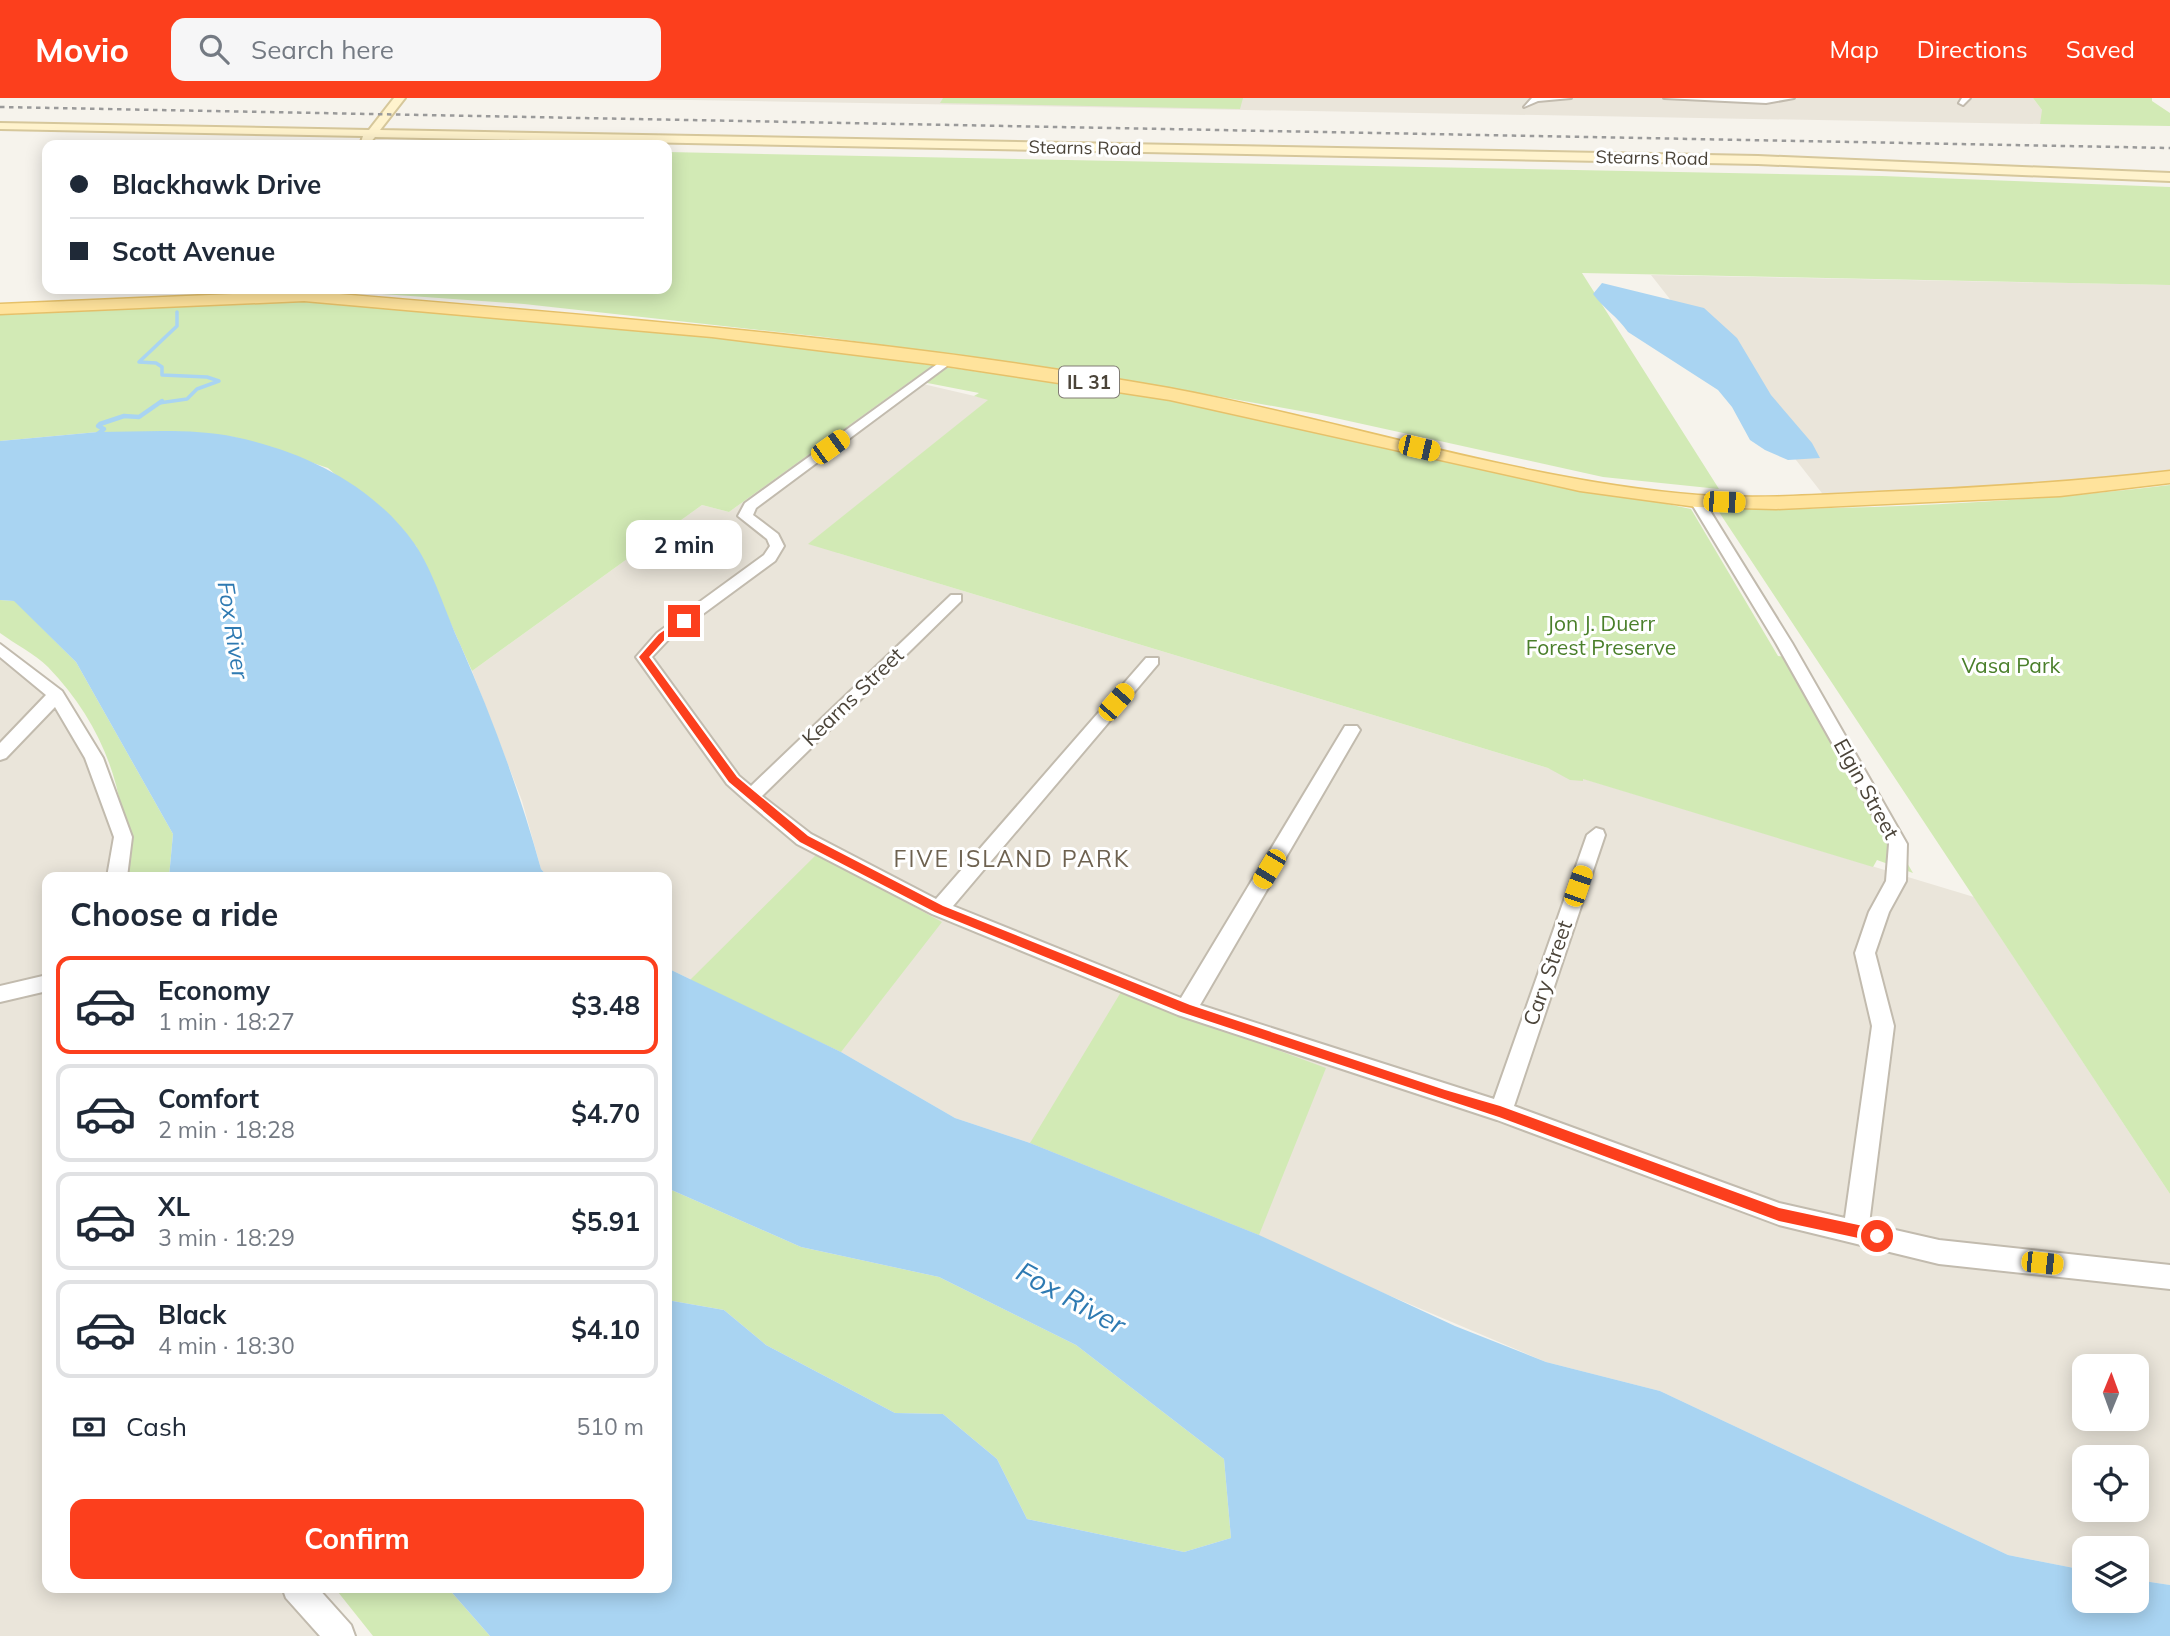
<!DOCTYPE html>
<meta charset="utf-8">
<style>
:root{--surface:#fff;--page:#f6f6f7;--text:#1f2937;--muted:#747a83;--line:#e0e1e3;--accent:#fc3f1d}
body{margin:0;font-family:Mulish,sans-serif;background:var(--page);color:var(--text);height:100vh;display:flex;flex-direction:column;font-size:26px;white-space:nowrap}
*{box-sizing:border-box;margin:0}
p{font-size:23px;color:var(--muted)}
.icon{flex:none;width:38px;height:38px;fill:none;stroke:currentColor;stroke-width:2;stroke-linecap:round;stroke-linejoin:round}
.map{position:relative;flex:1;overflow:hidden}
.sheet{position:absolute;left:42px;top:774px;width:630px;height:721px;display:flex;flex-direction:column;background:var(--surface);border-radius:14px;box-shadow:0 4px 18px #0003}
.sheet>*{flex:none}
.guide{position:absolute;left:42px;top:42px;width:630px;height:154px;border-radius:14px;box-shadow:0 4px 18px #0003;display:grid;align-content:center;height:154px;padding:0 28px;background:var(--surface)}
.needle{width:46px;rotate:1deg}
.fabs{position:absolute;left:2072px;top:1256px;display:grid;gap:14px}
.fabs a{display:grid;place-items:center;width:77px;height:77px;border-radius:14px;background:var(--surface);box-shadow:0 4px 18px #0003;font-size:35px}
.end{position:absolute;width:32px;height:32px;margin:-16px;border:9px solid #fc3f1d;background:#fff;box-shadow:0 0 0 4px #fff}
.from{border-radius:50%}
.bubble{position:absolute;height:49px;border-radius:14px;background:var(--surface);box-shadow:0 4px 18px #0003;font-size:23px;font-weight:700;line-height:49px;text-align:center}
.car{position:absolute;width:21px;height:42px;margin:-21px -10px;border-radius:9px;box-shadow:0 0 5px 2px #0007;background:linear-gradient(#f5c518 24%,#345 0 40%,#f5c518 0 76%,#345 0 86%,#f5c518 0)}
.guide b{display:flex;align-items:center;gap:24px;height:66px;font-size:26px}
.guide b+b{border-top:2px solid var(--line)}
.guide i{width:18px;height:18px;background:var(--text)}
ul{padding:0;list-style:none}
li{display:flex;align-items:center;gap:21px;height:98px;margin:0 14px 10px;padding:0 14px;border:4px solid var(--line);border-radius:14px}
li div{flex:1}
li b{display:block;font-size:26px}
li em{font-style:normal;font-weight:700}
li.current{border-color:var(--accent)}
li>.icon{width:63px;height:63px;stroke-width:1.5}
h2{padding:0 28px;font-size:32px;line-height:84px}
.pay{display:flex;align-items:center;gap:18px;height:77px;padding:0 28px;font-size:26px}
.pay p{margin-inline-start:auto}
.action{display:flex;gap:14px;margin-top:auto;padding:14px 28px}
.action a{flex:1;height:80px;border-radius:14px;background:var(--accent);color:#fff;font-size:28px;font-weight:700;line-height:80px;text-align:center}
header{display:flex;align-items:center;gap:42px;box-sizing:border-box;height:98px;padding:0 35px;background:var(--accent);color:#fff}
header strong{font-size:33px}
nav{display:flex;gap:38px;margin-inline-start:auto;font-size:24px}
.search{width:490px;height:63px;background:var(--page);display:flex;align-items:center;gap:18px;box-sizing:border-box;padding:0 24px;border-radius:14px;color:var(--muted);font-size:26px}
.map>svg:first-child{display:block}
.residential{fill:#eae5da;fill-rule:evenodd}
.green{fill:#d2eab5}
.water{fill:#a9d4f2}
.lines{fill:none;stroke-linecap:round;stroke-linejoin:round}
.stream-far1{stroke:#a9d4f2;stroke-width:3.5}
.stream{stroke:#a9d4f2;stroke-width:4.5}
.street-casing{stroke:#c2bbae;stroke-width:4}
.secondary-casing{stroke:#d6c79b;stroke-width:4}
.primary-casing{stroke:#e6c16a;stroke-width:3}
.street{fill:#fff;fill-rule:evenodd}
.secondary{fill:#fff3cd;fill-rule:evenodd}
.primary{fill:#ffe39c;fill-rule:evenodd}
.rail{stroke:#9a9a9a;stroke-width:2.5;stroke-dasharray:4.5 4.5;stroke-linecap:butt}
.route{fill:#fc3f1d}
.labels{text-anchor:middle;stroke-width:6;stroke-linejoin:round;paint-order:stroke}
.far-street-label{font-size:18px;fill:#4b4439;stroke:#fff}
.shield{fill:#fff;stroke:#817c74;stroke-width:2}
.shield-label{font-size:19px;font-weight:bold;fill:#4b4439}
.park-label{font-size:21px;fill:#4a7f2a;stroke:#fff}
.street-label{font-size:21px;fill:#4b4439;stroke:#fff}
.water-label{font-size:23px;font-style:italic;fill:#2e7ab2;stroke:#fff}
.neighbourhood-label{font-size:23px;letter-spacing:2px;fill:#6e6250;stroke:#fff}
.near-water-label{font-size:28px;font-style:italic;fill:#2e7ab2;stroke:#fff}
</style>
<header>
<strong>Movio</strong>
<div class="search"><svg class="icon" aria-label="search" viewBox="0 0 24 24"><circle cx="10" cy="10" r="6"/><path d="M15 15l6 6"/></svg>Search here</div>
<nav><a>Map</a><a>Directions</a><a>Saved</a></nav>
</header>
<div class="map">
<svg width="2170" height="1538" viewBox="0 0 2170 1538">
<rect width="100%" height="100%" fill="#f6f3ec"/>
<path class="residential" d="M 574,0 L 2033,0 L 2042,12 L 2042,23 L 2040,26 Z
M 1651,177 L 2170,187 L 2170,374 L 2132,381 L 1825,399 Z
M 910,283 L 1009,306 L 838,455 L 1974,799 L 2170,1096 L 2170,1487 L 2137,1482 L 2137,1451 L 2084,1451 L 2084,1472 L 2008,1457 L 1660,1293 L 1546,1264 L 1030,1045 L 955,1020 L 841,954 L 667,870 L 667,779 L 548,779 L 541,771 L 522,703 L 472,573 L 702,407 L 729,414 ZM 2084,1269 L 2137,1269 L 2137,1321 L 2084,1321 ZM 2084,1360 L 2137,1360 L 2137,1412 L 2084,1412 Z
M 0,555 L 35,579 L 55,608 L 89,668 L 116,744 L 110,779 L 47,779 L 47,1489 L 292,1489 L 334,1538 L 0,1538 Z"/>
<path class="green" d="M 943,0 L 1243,0 L 1240,11 L 940,5 Z
M 2033,0 L 2152,0 L 2152,3 L 2170,15 L 2170,28 L 2040,26 L 2042,12 Z
M 667,54 L 1882,78 L 2170,89 L 2170,187 L 1582,175 L 1719,391 L 1603,379 L 1317,316 L 1076,273 L 824,239 L 524,206 L 311,191 L 667,191 Z
M 312,203 L 759,243 L 1152,298 L 1691,411 L 1778,558 L 1787,559 L 1913,775 L 1877,762 L 1873,769 L 1583,681 L 1583,683 L 1570,682 L 1548,670 L 808,446 L 988,302 L 974,298 L 979,295 L 912,282 L 729,414 L 702,407 L 472,573 L 416,448 L 328,370 L 234,339 L 152,334 L 98,334 L 0,343 L 0,217 Z
M 2170,387 L 2170,1096 L 1717,411 C 1869,412 2019,405 2170,387 Z
M 0,502 L 15,503 L 76,564 L 173,736 L 169,779 L 125,779 C 129,698 105,628 48,569 C 35,556 15,546 0,535 Z
M 817,756 L 942,824 L 841,954 L 689,883 Z
M 1121,894 L 1326,970 L 1259,1137 L 1030,1045 Z
M 667,1090 L 801,1149 L 939,1179 L 1076,1247 L 1224,1361 L 1231,1440 L 1184,1454 L 1027,1421 L 997,1361 L 943,1316 L 895,1315 L 766,1247 L 724,1212 L 667,1202 Z
M 334,1489 L 447,1489 L 490,1538 L 373,1538 Z"/>
<path class="water" d="M 1602,185 L 1704,210 L 1737,240 L 1771,297 L 1812,345 L 1820,360 L 1788,362 L 1765,352 L 1750,342 L 1732,309 L 1718,292 L 1628,234 C 1618,219 1603,210 1593,196 Z
M 98,334 C 142,334 192,330 235,339 C 303,353 373,387 414,445 C 434,474 445,514 460,546 C 492,619 520,694 541,771 L 548,779 L 169,779 L 173,736 L 76,564 L 14,503 L 0,502 L 0,343 Z
M 667,870 L 841,954 L 955,1020 L 1030,1045 L 1259,1137 L 1455,1228 L 1546,1264 L 1660,1293 L 2008,1457 L 2084,1472 L 2084,1503 L 2137,1503 L 2137,1482 L 2170,1487 L 2170,1538 L 490,1538 L 447,1489 L 667,1489 L 667,1202 L 724,1212 L 766,1247 L 895,1315 L 943,1316 L 997,1361 L 1027,1421 L 1184,1454 L 1231,1440 L 1224,1361 L 1076,1247 L 939,1179 L 801,1149 L 667,1090 Z"/>
<g class="lines">
<path class="stream-far1" d="M 159,305 L 187,301 L 197,291 L 219,283 L 207,279 L 162,277 L 162,269 L 156,265 L 139,264 L 177,228 L 177,214"/>
<path class="stream" d="M 93,340 L 104,331 L 98,328 L 100,326 L 124,318 L 139,319 L 162,303"/>
<defs>
<path id="street" d="M 1532,0 L 1571,0 L 1538,3 L 1524,9 Z
M 1664,0 L 1794,0 L 1766,5 Z
M 1962,0 L 1970,0 L 1963,7 L 1959,5 Z
M 947,259 L 951,261 L 951,265 L 756,410 L 753,417 L 778,436 L 784,448 L 775,463 L 669,541 L 652,559 L 739,678 L 751,688 L 951,497 L 961,497 L 961,503 L 762,698 L 811,736 L 936,801 L 1146,560 L 1158,560 L 1158,566 L 953,808 L 1181,900 L 1345,628 L 1357,628 L 1360,632 L 1200,907 L 1494,1001 L 1587,737 L 1596,730 L 1603,732 L 1605,737 L 1514,1008 L 1779,1105 L 1845,1120 L 1872,928 L 1855,855 L 1869,814 L 1886,783 L 1889,746 L 1776,545 L 1690,403 L 1702,400 L 1792,545 L 1907,746 L 1906,783 L 1889,814 L 1875,855 L 1894,928 L 1869,1126 L 1939,1142 L 2170,1167 L 2170,1191 L 1939,1166 L 1779,1127 L 1497,1022 L 1178,917 L 932,816 L 797,746 L 745,702 L 727,686 L 636,559 L 657,535 L 764,457 L 770,448 L 767,441 L 738,418 L 745,405 Z
M 0,546 L 62,593 L 103,660 L 132,739 L 127,779 L 107,779 L 114,739 L 85,660 L 55,609 L 6,660 L 0,662 L 0,645 L 46,597 L 0,559 Z
M 47,877 L 47,893 L 0,904 L 0,888 Z
M 282,1489 L 317,1489 L 351,1527 L 355,1538 L 320,1538 L 286,1500 Z"/>
<path id="secondary" d="M 394,0 L 405,0 L 380,32 L 1758,58 L 2170,75 L 2170,83 L 1758,66 L 375,39 L 368,47 L 360,47 L 363,38 L 0,31 L 0,25 L 369,32 Z"/>
<path id="primary" d="M 304,193 C 593,218 884,239 1169,290 C 1343,322 1522,383 1698,397 C 1758,401 1818,397 1878,394 C 1976,390 2073,384 2170,373 L 2170,385 L 2060,398 L 1776,411 L 1697,409 L 1580,393 L 1170,302 L 947,268 L 712,239 L 304,203 L 0,216 L 0,206 Z"/>
</defs>
<use href="#street" class="street-casing"/>
<use href="#secondary" class="secondary-casing"/>
<use href="#primary" class="primary-casing"/>
<use href="#street" class="street"/>
<use href="#secondary" class="secondary"/>
<use href="#primary" class="primary"/>
<path class="rail" d="M 0,9 L 2170,50"/>
</g>
<path class="route" d="M 681,521 L 689,523 L 666,540 L 649,559 L 737,679 L 808,738 L 943,808 L 1190,907 L 1445,992 L 1500,1008 L 1779,1110 L 1877,1131 L 1882,1133 L 1882,1142 L 1877,1144 L 1779,1123 L 1499,1019 L 1181,914 L 935,814 L 800,744 L 729,684 L 639,559 L 659,536 Z"/>
<g class="labels">
<g class="far-street-label">
<text transform="translate(1085 50) rotate(1)" y="6">Stearns Road</text>
<text transform="translate(1652 60) rotate(1)" y="6">Stearns Road</text>
</g>
<rect class="shield" x="1059" y="268.5" width="60" height="31" rx="5"/>
<g class="shield-label">
<text x="1089" y="291">IL 31</text>
</g>
<g class="park-label">
<text x="1601" y="533">Jon J. Duerr<tspan x="1601" dy="24">Forest Preserve</tspan></text>
<text x="2011" y="575">Vasa Park</text>
</g>
<g class="street-label">
<text transform="translate(853 599) rotate(-44)" y="7">Kearns Street</text>
<text transform="translate(1866 691) rotate(61)" y="7">Elgin Street</text>
<text transform="translate(1548 875) rotate(-71)" y="7">Cary Street</text>
</g>
<g class="water-label">
<text transform="translate(233 532) rotate(81)" y="8">Fox River</text>
</g>
<g class="neighbourhood-label">
<text x="1012" y="769">FIVE ISLAND PARK</text>
</g>
<g class="near-water-label">
<text transform="translate(1071 1200) rotate(29)" y="10">Fox River</text>
</g>
</g>
</svg>
<div class="fabs">
<a><svg class="needle" viewBox="-14 -14 28 28"><path d="M0-13l5 13h-10z" fill="#e53935"/><path d="M0 13l5-13h-10z" fill="#747a83"/></svg></a>
<a><svg class="icon" aria-label="locate" viewBox="0 0 24 24"><circle cx="12" cy="12" r="6"/><path d="M12 2v4M12 18v4M2 12h4M18 12h4"/></svg></a>
<a><svg class="icon" aria-label="layers" viewBox="0 0 24 24"><path d="M12 4l9 5-9 5-9-5zM3 14l9 5 9-5"/></svg></a>
</div>
<i class="end from" style="left:1877px;top:1138px"></i>
<i class="end" style="left:684px;top:523px"></i>
<div class="bubble" style="left:626px;top:422px;width:116px">2 min</div>
<i class="car" style="left:830px;top:349px;rotate:54deg"></i>
<i class="car" style="left:1419px;top:350px;rotate:103deg"></i>
<i class="car" style="left:1724px;top:404px;rotate:92deg"></i>
<i class="car" style="left:1116px;top:604px;rotate:41deg"></i>
<i class="car" style="left:1269px;top:771px;rotate:211deg"></i>
<i class="car" style="left:1578px;top:788px;rotate:19deg"></i>
<i class="car" style="left:2042px;top:1165px;rotate:96deg"></i>
<div class="guide">
<b><i class="from"></i>Blackhawk Drive</b>
<b><i></i>Scott Avenue</b>
</div>
<section class="sheet">
<h2>Choose a ride</h2>
<ul>
<li class="current"><svg class="icon" aria-label="car" viewBox="0 0 24 24"><path d="M5 17H2v-5l4-1 3-4h7l3 4 3 1v5h-3M9 17h6M6 11h13"/><circle cx="7" cy="17" r="2"/><circle cx="17" cy="17" r="2"/></svg><div><b>Economy</b><p>1 min · 18:27</p></div><em>$3.48</em></li>
<li><svg class="icon" aria-label="car" viewBox="0 0 24 24"><path d="M5 17H2v-5l4-1 3-4h7l3 4 3 1v5h-3M9 17h6M6 11h13"/><circle cx="7" cy="17" r="2"/><circle cx="17" cy="17" r="2"/></svg><div><b>Comfort</b><p>2 min · 18:28</p></div><em>$4.70</em></li>
<li><svg class="icon" aria-label="car" viewBox="0 0 24 24"><path d="M5 17H2v-5l4-1 3-4h7l3 4 3 1v5h-3M9 17h6M6 11h13"/><circle cx="7" cy="17" r="2"/><circle cx="17" cy="17" r="2"/></svg><div><b>XL</b><p>3 min · 18:29</p></div><em>$5.91</em></li>
<li><svg class="icon" aria-label="car" viewBox="0 0 24 24"><path d="M5 17H2v-5l4-1 3-4h7l3 4 3 1v5h-3M9 17h6M6 11h13"/><circle cx="7" cy="17" r="2"/><circle cx="17" cy="17" r="2"/></svg><div><b>Black</b><p>4 min · 18:30</p></div><em>$4.10</em></li>
</ul>
<div class="pay"><svg class="icon" aria-label="cash" viewBox="0 0 24 24"><path d="M3 7h18v10H3z"/><circle cx="12" cy="12" r="2"/></svg>Cash<p>510 m</p></div>
<div class="action"><a>Confirm</a></div>
</section>
</div>
